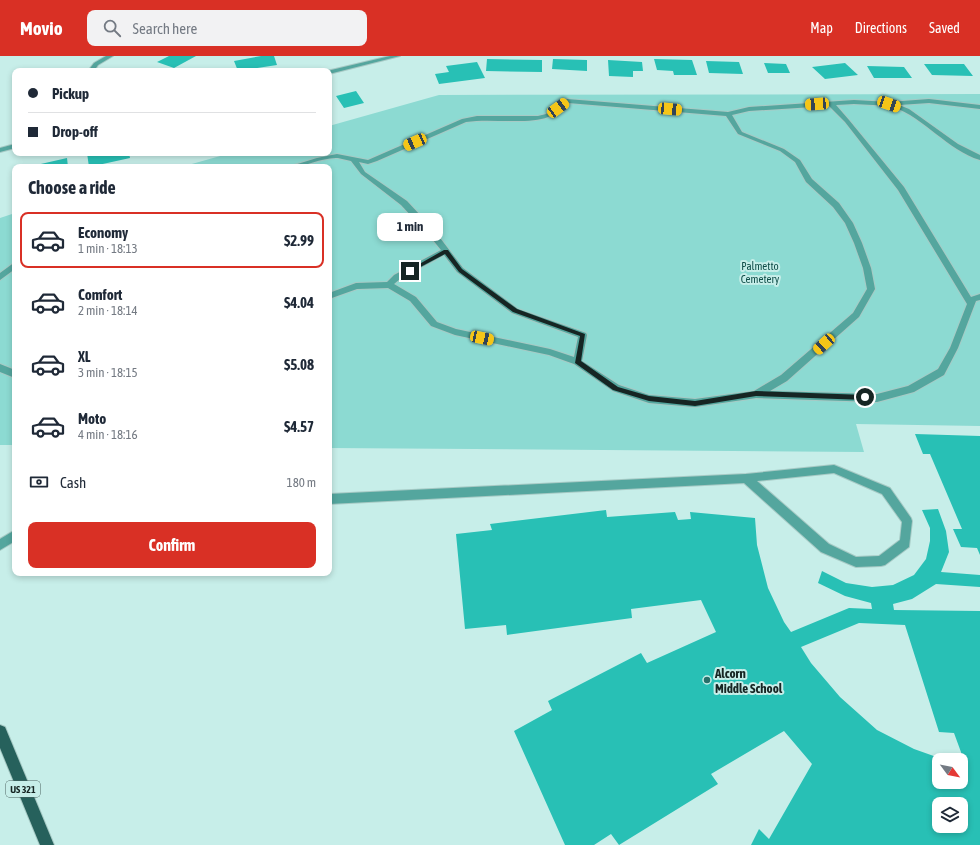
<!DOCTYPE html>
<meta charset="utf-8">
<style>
:root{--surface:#fff;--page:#f2f2f3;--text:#1f2937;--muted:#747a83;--line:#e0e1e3;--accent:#d93025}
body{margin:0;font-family:"Asap Condensed",sans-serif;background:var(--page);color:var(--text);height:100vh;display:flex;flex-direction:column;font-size:15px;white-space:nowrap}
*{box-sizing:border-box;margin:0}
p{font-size:13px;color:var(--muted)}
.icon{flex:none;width:22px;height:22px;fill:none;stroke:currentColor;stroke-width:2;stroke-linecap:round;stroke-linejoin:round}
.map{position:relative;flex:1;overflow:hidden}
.side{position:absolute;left:12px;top:108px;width:320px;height:412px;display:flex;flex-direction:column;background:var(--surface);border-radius:8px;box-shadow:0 2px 6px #0003}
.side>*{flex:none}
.banner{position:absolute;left:12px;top:12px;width:320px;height:88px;border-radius:8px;box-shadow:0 2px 6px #0003;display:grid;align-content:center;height:88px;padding:0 16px;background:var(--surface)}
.needle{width:26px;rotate:122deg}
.tools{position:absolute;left:932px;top:697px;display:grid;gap:8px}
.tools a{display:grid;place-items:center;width:36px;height:36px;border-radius:8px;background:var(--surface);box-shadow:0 2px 6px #0003;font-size:20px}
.end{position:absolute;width:18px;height:18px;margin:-9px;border:5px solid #162523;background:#fff;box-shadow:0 0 0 2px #fff}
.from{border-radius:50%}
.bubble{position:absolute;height:28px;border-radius:8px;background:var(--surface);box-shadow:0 2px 6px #0003;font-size:13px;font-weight:700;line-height:28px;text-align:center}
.car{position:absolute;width:12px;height:24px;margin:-12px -6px;border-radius:5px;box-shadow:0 0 3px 1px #0007;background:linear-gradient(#f5c518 24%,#345 0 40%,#f5c518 0 76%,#345 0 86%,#f5c518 0)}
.banner b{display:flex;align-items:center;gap:14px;height:38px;font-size:15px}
.banner b+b{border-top:1px solid var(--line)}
.banner i{width:10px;height:10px;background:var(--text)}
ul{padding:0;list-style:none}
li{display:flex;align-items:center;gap:12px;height:56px;margin:0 8px 6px;padding:0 8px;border:2px solid transparent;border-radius:8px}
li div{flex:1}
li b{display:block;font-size:15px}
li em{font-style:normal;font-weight:700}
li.selected{border-color:var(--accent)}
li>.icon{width:36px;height:36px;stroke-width:1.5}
h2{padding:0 16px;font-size:18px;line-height:48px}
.pay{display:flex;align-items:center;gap:10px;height:44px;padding:0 16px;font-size:15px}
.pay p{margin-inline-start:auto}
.button{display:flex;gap:8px;margin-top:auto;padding:8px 16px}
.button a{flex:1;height:46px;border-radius:8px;background:var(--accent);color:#fff;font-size:16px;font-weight:700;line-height:46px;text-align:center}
header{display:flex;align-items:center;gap:24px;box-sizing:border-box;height:56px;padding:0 20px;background:var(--accent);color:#fff}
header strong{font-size:19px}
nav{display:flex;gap:22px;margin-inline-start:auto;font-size:14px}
.search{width:280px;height:36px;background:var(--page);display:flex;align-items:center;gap:10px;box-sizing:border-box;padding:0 14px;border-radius:8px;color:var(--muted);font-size:15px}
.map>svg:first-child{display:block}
.green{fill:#8cdad2}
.building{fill:#28c0b5;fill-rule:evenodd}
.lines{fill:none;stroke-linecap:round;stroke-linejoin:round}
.lane-casing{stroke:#a7cac5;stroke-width:2}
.street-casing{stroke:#a7cac5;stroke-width:2}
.primary-casing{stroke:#a7cac5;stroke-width:2}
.lane{fill:#54a69e;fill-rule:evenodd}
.street{fill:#54a69e;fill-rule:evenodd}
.primary{fill:#26615c;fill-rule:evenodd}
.route{fill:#162523}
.poi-dot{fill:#27706a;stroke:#c7eee9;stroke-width:1.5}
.labels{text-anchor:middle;stroke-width:4;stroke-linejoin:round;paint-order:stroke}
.shield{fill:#c7eee9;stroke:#4b615e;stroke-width:1}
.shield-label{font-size:10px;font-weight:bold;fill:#162523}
.park-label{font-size:11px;fill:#0e4c47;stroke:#c7eee9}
.near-poi-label{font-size:13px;font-weight:bold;fill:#162523;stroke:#c7eee9;text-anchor:start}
</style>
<header>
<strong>Movio</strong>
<div class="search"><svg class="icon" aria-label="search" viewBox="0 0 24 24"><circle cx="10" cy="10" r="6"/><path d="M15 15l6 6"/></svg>Search here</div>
<nav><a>Map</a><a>Directions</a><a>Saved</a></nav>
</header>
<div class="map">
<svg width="980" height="789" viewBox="0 0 980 789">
<rect width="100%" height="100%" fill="#c7eee9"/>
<path class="green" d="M 980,38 L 980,370 L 856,368 L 864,396 L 329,392 L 329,111 L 181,111 L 231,97 L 329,97 L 329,70 L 439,39 Z
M 15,157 L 15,389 L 0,389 L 0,162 Z"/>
<path class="building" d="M 169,0 L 196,0 L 174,12 L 157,6 Z
M 261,0 L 274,0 L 277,9 L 238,15 L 234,5 Z
M 487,3 L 542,4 L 542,16 L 486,15 Z
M 553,3 L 587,4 L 587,15 L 552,13 Z
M 654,3 L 692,4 L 697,19 L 674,19 L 673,15 L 657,14 Z
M 608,4 L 642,6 L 643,15 L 633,15 L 633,21 L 609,20 Z
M 706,5 L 739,6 L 743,18 L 709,17 Z
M 477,6 L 485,22 L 439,28 L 435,18 L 449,16 L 446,10 Z
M 764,7 L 786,8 L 790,17 L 768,17 Z
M 845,7 L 858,19 L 825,23 L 812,11 Z
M 924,8 L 964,8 L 973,20 L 932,19 Z
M 867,10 L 904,11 L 912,22 L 874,22 Z
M 356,35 L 364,47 L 344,52 L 336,40 Z
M 87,97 L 129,97 L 130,102 L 89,111 Z
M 67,102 L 68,111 L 32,111 L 32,110 Z
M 915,378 L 980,380 L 980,499 L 977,492 L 961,491 L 953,473 L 962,473 L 930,398 L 923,398 Z
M 938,453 L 946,475 L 949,496 L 941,516 L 980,519 L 980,531 L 936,528 L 912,543 L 893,548 L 894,554 L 980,555 L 980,789 L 751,789 L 759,773 L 769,783 L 812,708 L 784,675 L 711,718 L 718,728 L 619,789 L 611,778 L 594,789 L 565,789 L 514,675 L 552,654 L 548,645 L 641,597 L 647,607 L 716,576 L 701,544 L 631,553 L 632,562 L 507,579 L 506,569 L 465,573 L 456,478 L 492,474 L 490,468 L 606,454 L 607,461 L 675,456 L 678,464 L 691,463 L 690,456 L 755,462 L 757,489 L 768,532 L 784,566 L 791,576 L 849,552 L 872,553 L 871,547 L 845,540 L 818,527 L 822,515 L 846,527 L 872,531 L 893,529 L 914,519 L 926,503 L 930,485 L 930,472 L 922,454 ZM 859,567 L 905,569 L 939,676 L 954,677 L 965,707 L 961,706 L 961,726 L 939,726 L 939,704 L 945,704 L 914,693 L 877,674 L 840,641 L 811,607 L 801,591 ZM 939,748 L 961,748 L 961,770 L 939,770 Z"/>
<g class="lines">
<defs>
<path id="lane" d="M 567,43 L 728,56 L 749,51 L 854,44 L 889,46 L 929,43 L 980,49 L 980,53 L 929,47 L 899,49 L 909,53 L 958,88 L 980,99 L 980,104 C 947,94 925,62 893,51 L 892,50 L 854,48 L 836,49 L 849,64 L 904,131 L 971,241 L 980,238 L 980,244 L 976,245 L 958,292 L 944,319 L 914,336 L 877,346 L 756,342 L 695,351 L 649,347 L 613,335 L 574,308 L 549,299 L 455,279 L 431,270 L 410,245 L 388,232 L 357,233 L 329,243 L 329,237 L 356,227 L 387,226 L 394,219 L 441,194 L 428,178 L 401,149 L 361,118 L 351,105 C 347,104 342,103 338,102 C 322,101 306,111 290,111 L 291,110 L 317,102 L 337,98 L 368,104 L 462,63 L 477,60 L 538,60 L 546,58 ZM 568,47 L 726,60 L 738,78 L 780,95 L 795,106 L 806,126 L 833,151 L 845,167 L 854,187 L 863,212 L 867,233 L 853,257 L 781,319 L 754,335 L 695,343 L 649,339 L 619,329 L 582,305 L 587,279 L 586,277 L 518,253 L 463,212 L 434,174 L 407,145 L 365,116 L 359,106 L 368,108 L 377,105 L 466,66 C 490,62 528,69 548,61 C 556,58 562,51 568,47 ZM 829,50 L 845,66 L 898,134 L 967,248 L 950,292 L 938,313 L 908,330 L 877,338 L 770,335 L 787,325 L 859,261 L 875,233 L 871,212 L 862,187 L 853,167 L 839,147 L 812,123 L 800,104 L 784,93 L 742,76 L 732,59 L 749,55 ZM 444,199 L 457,216 L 512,257 L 578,281 L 574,301 L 550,293 L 456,273 L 437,266 L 416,241 L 394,228 L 400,223 Z
M 15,206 L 15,213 L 0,224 L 0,217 Z
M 0,308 L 15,314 L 15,322 L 0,316 Z
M 834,409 L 890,432 L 911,462 L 912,465 L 909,491 L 885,509 L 881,510 L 856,511 L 821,496 L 744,427 L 329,448 L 329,438 L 746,418 ZM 834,417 L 882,438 L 902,466 L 900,484 L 879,500 L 856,501 L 829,488 L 757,425 Z
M 15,474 L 15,485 L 0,494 L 0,483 Z"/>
<path id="street" d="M 106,0 L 113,0 L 98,9 L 94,15 L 88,15 L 94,7 Z
M 390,0 L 400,0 L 329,18 L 329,15 L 327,15 Z
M 15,88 L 15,92 L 0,96 L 0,92 Z"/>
<path id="primary" d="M 0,669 L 5,671 L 54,789 L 40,789 L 0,692 Z"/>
</defs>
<use href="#lane" class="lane-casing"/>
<use href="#street" class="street-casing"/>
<use href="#primary" class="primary-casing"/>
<use href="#lane" class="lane"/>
<use href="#street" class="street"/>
<use href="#primary" class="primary"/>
</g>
<path class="route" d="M 444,194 L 448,194 L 462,213 L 517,253 L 585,278 L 581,305 L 618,331 L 649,340 L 695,345 L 756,335 L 865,339 L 868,341 L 865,344 L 756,340 L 695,350 L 649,345 L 613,334 L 575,307 L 580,280 L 513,256 L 459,216 L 445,198 L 411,216 L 407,215 Z"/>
<circle class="poi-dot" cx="707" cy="624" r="4"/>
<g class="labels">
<rect class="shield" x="6" y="725" width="34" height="16" rx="3"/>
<g class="shield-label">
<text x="23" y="737">US 321</text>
</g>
<g class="park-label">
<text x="760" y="214">Palmetto<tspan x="760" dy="13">Cemetery</tspan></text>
</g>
<g class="near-poi-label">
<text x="715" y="622">Alcorn<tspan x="715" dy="15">Middle School</tspan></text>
</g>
</g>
</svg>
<div class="tools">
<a><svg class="needle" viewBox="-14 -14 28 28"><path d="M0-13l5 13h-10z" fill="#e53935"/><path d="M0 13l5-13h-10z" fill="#747a83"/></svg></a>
<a><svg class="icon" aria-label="layers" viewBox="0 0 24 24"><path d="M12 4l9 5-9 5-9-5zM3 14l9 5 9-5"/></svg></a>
</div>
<i class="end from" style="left:865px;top:341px"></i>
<i class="end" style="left:410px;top:215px"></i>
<div class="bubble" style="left:377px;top:157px;width:66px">1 min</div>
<i class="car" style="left:817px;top:48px;rotate:266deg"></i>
<i class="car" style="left:889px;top:48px;rotate:109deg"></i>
<i class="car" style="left:558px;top:52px;rotate:54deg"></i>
<i class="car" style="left:670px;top:53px;rotate:95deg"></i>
<i class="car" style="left:415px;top:86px;rotate:246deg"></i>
<i class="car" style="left:482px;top:282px;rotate:102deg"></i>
<i class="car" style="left:824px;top:288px;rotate:228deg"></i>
<div class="banner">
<b><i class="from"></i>Pickup</b>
<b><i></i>Drop-off</b>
</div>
<section class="side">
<h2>Choose a ride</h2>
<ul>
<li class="selected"><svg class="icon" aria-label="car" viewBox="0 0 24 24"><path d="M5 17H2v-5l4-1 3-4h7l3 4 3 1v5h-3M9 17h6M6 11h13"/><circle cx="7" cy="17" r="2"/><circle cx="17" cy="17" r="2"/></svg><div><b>Economy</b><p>1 min · 18:13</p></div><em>$2.99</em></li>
<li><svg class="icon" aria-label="car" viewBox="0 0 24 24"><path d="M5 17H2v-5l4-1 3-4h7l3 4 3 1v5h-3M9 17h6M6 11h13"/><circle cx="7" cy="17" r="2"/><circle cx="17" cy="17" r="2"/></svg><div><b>Comfort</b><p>2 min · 18:14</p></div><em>$4.04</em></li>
<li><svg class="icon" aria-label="car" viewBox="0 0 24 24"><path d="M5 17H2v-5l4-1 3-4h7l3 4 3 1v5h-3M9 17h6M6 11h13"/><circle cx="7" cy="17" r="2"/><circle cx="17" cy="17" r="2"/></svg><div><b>XL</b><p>3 min · 18:15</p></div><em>$5.08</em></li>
<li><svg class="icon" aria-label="car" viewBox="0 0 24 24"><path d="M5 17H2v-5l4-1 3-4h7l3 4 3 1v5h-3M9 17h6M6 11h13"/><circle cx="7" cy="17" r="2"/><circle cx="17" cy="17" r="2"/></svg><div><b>Moto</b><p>4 min · 18:16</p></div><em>$4.57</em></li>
</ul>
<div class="pay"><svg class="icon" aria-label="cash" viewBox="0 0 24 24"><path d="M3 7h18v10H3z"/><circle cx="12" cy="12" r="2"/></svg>Cash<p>180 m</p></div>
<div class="button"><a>Confirm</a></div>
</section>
</div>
